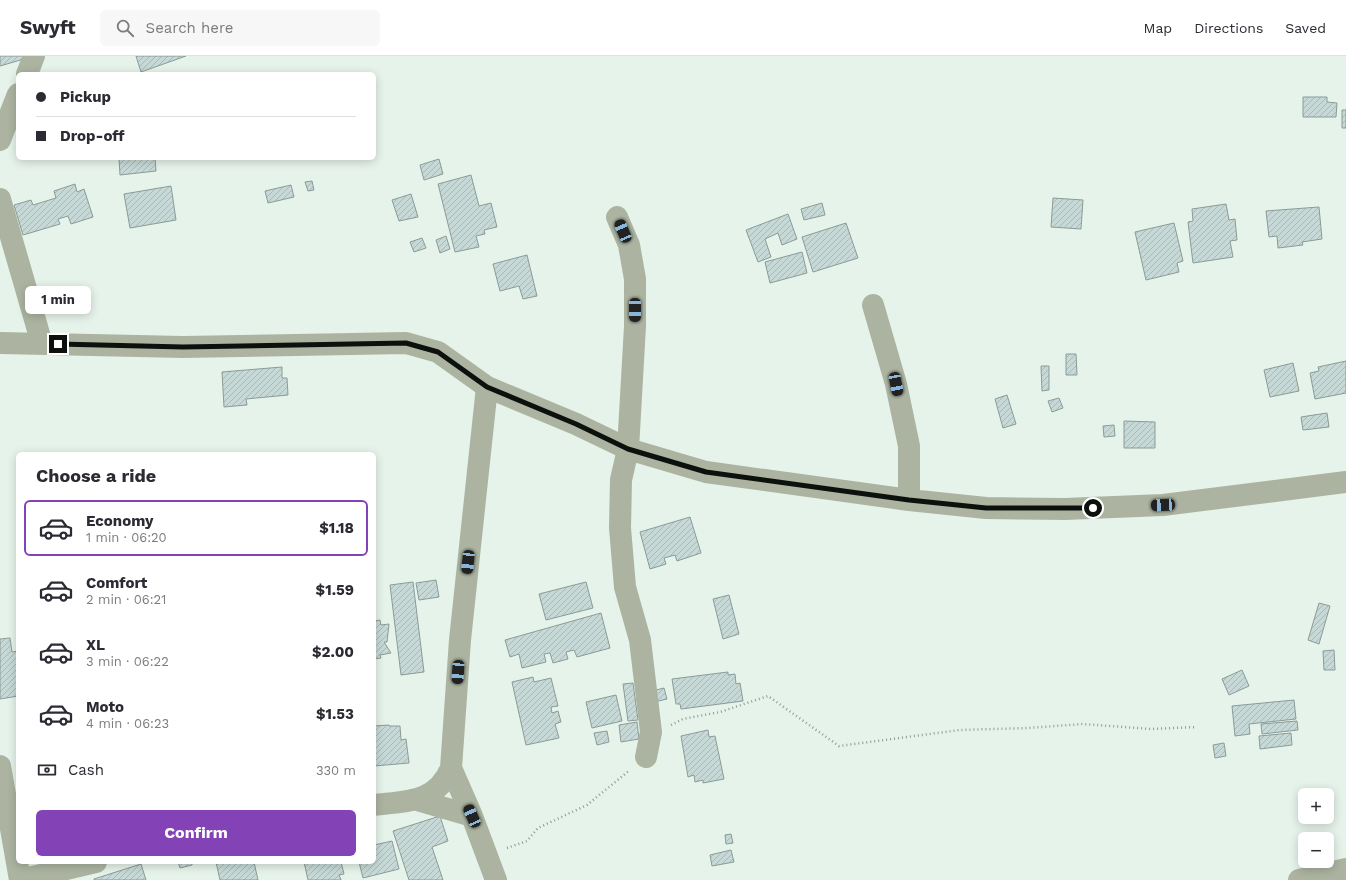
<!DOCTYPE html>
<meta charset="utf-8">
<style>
:root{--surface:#fff;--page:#f7f7f7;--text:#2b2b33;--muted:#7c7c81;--line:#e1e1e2;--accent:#8342b6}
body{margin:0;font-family:"Work Sans",sans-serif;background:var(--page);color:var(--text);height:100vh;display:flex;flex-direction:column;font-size:15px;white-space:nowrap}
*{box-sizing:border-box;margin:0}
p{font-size:13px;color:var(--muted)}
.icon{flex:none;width:22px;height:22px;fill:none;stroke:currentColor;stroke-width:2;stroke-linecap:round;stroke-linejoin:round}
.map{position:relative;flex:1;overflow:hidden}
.details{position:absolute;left:16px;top:396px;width:360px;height:412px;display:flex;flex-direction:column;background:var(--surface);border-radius:6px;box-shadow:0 2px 10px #0003}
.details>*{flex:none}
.banner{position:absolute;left:16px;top:16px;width:360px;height:88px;border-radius:6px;box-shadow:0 2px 10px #0003;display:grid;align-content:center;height:88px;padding:0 20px;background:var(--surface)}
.fabs{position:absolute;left:1298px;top:732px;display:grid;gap:8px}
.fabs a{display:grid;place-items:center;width:36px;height:36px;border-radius:6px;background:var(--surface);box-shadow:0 2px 10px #0003;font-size:20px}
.end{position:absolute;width:18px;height:18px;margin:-9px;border:5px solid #0d110e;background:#fff;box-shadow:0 0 0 2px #fff}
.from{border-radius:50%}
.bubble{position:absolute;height:28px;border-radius:6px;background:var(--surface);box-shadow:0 2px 10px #0003;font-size:13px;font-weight:700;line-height:28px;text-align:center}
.car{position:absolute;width:12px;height:24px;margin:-12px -6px;border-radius:5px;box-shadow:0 0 3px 1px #0007;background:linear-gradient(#222 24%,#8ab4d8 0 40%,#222 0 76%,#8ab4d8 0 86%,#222 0)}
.banner b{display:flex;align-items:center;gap:14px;height:38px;font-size:15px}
.banner b+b{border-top:1px solid var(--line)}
.banner i{width:10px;height:10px;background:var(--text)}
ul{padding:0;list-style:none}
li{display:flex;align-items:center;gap:12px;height:56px;margin:0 8px 6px;padding:0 12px;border:2px solid transparent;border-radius:6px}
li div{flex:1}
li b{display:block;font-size:15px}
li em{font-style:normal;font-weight:700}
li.current{border-color:var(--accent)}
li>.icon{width:36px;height:36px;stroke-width:1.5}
h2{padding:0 20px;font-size:18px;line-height:48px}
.pay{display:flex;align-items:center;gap:10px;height:44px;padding:0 20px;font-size:15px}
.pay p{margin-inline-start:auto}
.button{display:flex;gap:8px;margin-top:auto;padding:8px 20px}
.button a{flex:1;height:46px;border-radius:6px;background:var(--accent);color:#fff;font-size:16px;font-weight:700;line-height:46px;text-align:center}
header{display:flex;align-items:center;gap:24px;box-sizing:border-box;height:56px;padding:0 20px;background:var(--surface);border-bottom:1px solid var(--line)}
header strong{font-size:19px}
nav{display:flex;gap:22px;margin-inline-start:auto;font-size:14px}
.search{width:280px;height:36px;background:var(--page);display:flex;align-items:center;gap:10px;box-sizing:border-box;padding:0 14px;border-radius:6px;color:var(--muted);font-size:15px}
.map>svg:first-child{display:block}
.building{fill:url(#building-hatch);stroke:#8a9b98}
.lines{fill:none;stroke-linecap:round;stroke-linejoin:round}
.path{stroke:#909a93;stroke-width:2.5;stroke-dasharray:1 3;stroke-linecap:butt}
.minor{stroke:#acb4a1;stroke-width:22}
.route{stroke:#0d110e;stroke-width:5}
</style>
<header>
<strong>Swyft</strong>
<div class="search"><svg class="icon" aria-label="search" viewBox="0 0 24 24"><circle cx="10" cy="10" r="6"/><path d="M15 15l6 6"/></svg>Search here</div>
<nav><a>Map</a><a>Directions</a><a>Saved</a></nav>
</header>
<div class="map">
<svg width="1346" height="824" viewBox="0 0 1346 824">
<defs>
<pattern id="building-hatch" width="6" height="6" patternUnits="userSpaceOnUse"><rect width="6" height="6" fill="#c7d9d6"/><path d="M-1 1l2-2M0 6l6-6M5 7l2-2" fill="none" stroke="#aab9b6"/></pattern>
</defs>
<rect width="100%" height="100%" fill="#e6f3ea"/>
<path class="building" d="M 0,0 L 23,0 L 24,3 L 0,10 Z
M 136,0 L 186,0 L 141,16 Z
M 1303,41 L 1327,41 L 1327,46 L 1337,47 L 1336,61 L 1303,61 Z
M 1342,54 L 1346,54 L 1346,72 L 1342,72 Z
M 119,102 L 155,102 L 156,115 L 120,119 Z
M 439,103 L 443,118 L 424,124 L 420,109 Z
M 471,119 L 479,150 L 491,147 L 497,171 L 484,174 L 485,178 L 476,180 L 479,191 L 455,196 L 438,128 Z
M 312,125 L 314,134 L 308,135 L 305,126 Z
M 75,128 L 77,136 L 84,133 L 93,161 L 71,168 L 68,160 L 58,163 L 60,168 L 23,179 L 14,149 L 31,144 L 33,149 L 56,142 L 54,135 Z
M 291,129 L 294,141 L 268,147 L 265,135 Z
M 171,130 L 176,164 L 130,172 L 124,138 Z
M 411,138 L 418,161 L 399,165 L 392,144 Z
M 1053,142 L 1083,144 L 1081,173 L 1051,171 Z
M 822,147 L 825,159 L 804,164 L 801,153 Z
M 1226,148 L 1229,164 L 1235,163 L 1237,184 L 1230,185 L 1233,201 L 1193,207 L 1188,166 L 1193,165 L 1192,153 Z
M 1319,151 L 1322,183 L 1302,186 L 1303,189 L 1278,192 L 1277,180 L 1269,181 L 1266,155 Z
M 788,158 L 797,183 L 782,189 L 778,177 L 765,183 L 771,201 L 758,206 L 746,174 Z
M 846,167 L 858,202 L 813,216 L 802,181 Z
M 1174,167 L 1183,205 L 1177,207 L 1179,216 L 1146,224 L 1135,176 Z
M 446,180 L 450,193 L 440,197 L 436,184 Z
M 422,182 L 426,192 L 414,196 L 410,186 Z
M 802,196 L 807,217 L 770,227 L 765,206 Z
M 527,199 L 537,240 L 523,243 L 519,230 L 500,235 L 493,208 Z
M 1066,298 L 1076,298 L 1077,319 L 1066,319 Z
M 1346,305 L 1346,337 L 1315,343 L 1310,317 L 1319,315 L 1318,311 Z
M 1293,307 L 1299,335 L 1270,341 L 1264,314 Z
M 1041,310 L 1049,310 L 1049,334 L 1042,335 Z
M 282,311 L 282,322 L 287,322 L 288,339 L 246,343 L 247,349 L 224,351 L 222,316 Z
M 1007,339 L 1016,368 L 1003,372 L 995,343 Z
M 1059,342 L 1063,352 L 1052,356 L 1048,345 Z
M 1327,357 L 1329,371 L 1303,374 L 1301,361 Z
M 1124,365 L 1155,366 L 1155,392 L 1124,392 Z
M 1114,369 L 1115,380 L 1104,381 L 1103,370 Z
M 690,461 L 701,497 L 677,505 L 675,499 L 664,502 L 666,508 L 650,513 L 640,476 Z
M 436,524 L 439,541 L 419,544 L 416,527 Z
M 413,526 L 424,616 L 401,619 L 390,529 Z
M 586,526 L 593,552 L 546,564 L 539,538 Z
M 729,539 L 739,578 L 723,583 L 713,543 Z
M 1319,547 L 1330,550 L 1319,588 L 1308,584 Z
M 601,557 L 610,592 L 577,601 L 574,594 L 566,596 L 568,603 L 553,607 L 550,597 L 544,598 L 546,606 L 522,612 L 519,598 L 510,601 L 505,584 Z
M 380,564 L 381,569 L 389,568 L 387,586 L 384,586 L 391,597 L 380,599 L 381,602 L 374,603 L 374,565 Z
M 10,582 L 12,596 L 18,595 L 18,640 L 0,643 L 0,583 Z
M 1334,594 L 1335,614 L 1324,614 L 1323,595 Z
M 1242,614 L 1249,630 L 1229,639 L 1222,623 Z
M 728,616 L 728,619 L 735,618 L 736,628 L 740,627 L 743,645 L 681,653 L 680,648 L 676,648 L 672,623 Z
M 533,621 L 534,626 L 551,622 L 558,650 L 551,651 L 552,657 L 558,655 L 561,666 L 555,668 L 559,682 L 526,689 L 512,626 Z
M 633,627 L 638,664 L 628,665 L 623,628 Z
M 664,632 L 667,643 L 650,647 L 648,636 Z
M 616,639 L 622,665 L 592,672 L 586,646 Z
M 1294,644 L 1296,663 L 1249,668 L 1250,678 L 1235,680 L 1232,650 Z
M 1297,665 L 1298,674 L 1262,678 L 1261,668 Z
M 637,666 L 639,683 L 621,686 L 619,669 Z
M 389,669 L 389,670 L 400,670 L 401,684 L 406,683 L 409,707 L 374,710 L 374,670 Z
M 708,674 L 709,681 L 715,680 L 724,723 L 703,727 L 703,724 L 695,726 L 694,719 L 688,721 L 681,680 Z
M 607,675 L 609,686 L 597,689 L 594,677 Z
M 1291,677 L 1292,689 L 1260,693 L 1259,680 Z
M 1224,687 L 1226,700 L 1215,702 L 1213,689 Z
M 440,760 L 448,785 L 432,791 L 443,824 L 409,824 L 393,775 Z
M 731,778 L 733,787 L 726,788 L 725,779 Z
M 392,785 L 399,813 L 363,822 L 359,806 L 374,806 L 374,789 Z
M 731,794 L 734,806 L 712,810 L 710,799 Z
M 178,806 L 192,806 L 192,809 L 180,812 Z
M 216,806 L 254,806 L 258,824 L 220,824 Z
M 304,806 L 341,806 L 344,818 L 339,819 L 341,824 L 308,824 Z
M 141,808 L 146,824 L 94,824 L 94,823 Z"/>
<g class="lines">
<path class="path" d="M 671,669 L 683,663 L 720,656 L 768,640 L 839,690 L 960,674 L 1028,672 L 1083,668 L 1151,673 L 1197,671
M 507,792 L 527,785 L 538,772 L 587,749 L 630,714"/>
<path class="minor" d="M 27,18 L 34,0
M 0,84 L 18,38
M 0,143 L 42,288
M 617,161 L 629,189 L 635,223 L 635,270 L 628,393 L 621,424 L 620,472 L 625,531 L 640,584 L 651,676 L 646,701
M 873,249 L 896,328 L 909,390 L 909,444
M 0,287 L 183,291 L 406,287 L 438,296 L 487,331 L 576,368 L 628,393 L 706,416 L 909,444 L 986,452 L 1065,453 L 1163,449 L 1346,426
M 0,710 L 20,824
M 451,712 L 472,760 L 496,824
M 417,744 L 472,760
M 374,749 C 407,745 436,747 451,712 L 460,584 L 487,331
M 20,824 L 96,806
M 1299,824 L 1346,813"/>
</g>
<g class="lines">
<path class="route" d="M 58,288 L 183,291 L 406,287 L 438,296 L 487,331 L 576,368 L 628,393 L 706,416 L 909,444 L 986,452 L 1093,452"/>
</g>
</svg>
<div class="fabs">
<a>+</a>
<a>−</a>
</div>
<i class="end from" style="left:1093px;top:452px"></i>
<i class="end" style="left:58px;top:288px"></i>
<div class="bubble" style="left:25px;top:230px;width:66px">1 min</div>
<i class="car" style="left:623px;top:175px;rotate:337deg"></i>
<i class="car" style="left:635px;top:254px;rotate:180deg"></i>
<i class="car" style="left:896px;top:328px;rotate:169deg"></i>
<i class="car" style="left:1163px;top:449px;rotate:267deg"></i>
<i class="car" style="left:468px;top:506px;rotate:186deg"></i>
<i class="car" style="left:458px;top:616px;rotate:184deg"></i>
<i class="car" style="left:472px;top:760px;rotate:336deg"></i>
<div class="banner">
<b><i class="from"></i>Pickup</b>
<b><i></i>Drop-off</b>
</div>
<section class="details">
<h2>Choose a ride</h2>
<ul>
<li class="current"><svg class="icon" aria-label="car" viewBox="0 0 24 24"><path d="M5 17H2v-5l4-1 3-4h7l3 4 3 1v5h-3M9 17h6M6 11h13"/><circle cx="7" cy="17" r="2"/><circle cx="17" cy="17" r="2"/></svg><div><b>Economy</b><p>1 min · 06:20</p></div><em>$1.18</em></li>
<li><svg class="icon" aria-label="car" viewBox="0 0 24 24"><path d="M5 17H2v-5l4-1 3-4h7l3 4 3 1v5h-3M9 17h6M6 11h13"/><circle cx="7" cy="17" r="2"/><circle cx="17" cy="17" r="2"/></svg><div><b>Comfort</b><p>2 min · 06:21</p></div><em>$1.59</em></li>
<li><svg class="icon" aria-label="car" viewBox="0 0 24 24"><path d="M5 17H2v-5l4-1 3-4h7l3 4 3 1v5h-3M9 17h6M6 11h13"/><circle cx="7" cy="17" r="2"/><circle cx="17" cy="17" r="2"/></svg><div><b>XL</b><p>3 min · 06:22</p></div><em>$2.00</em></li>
<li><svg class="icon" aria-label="car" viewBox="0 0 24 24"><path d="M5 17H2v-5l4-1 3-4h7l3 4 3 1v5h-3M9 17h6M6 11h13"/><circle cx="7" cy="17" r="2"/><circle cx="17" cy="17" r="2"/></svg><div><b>Moto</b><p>4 min · 06:23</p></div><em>$1.53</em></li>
</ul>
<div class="pay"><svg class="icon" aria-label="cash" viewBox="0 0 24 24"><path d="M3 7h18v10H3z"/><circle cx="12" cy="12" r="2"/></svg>Cash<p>330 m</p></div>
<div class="button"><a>Confirm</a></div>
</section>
</div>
